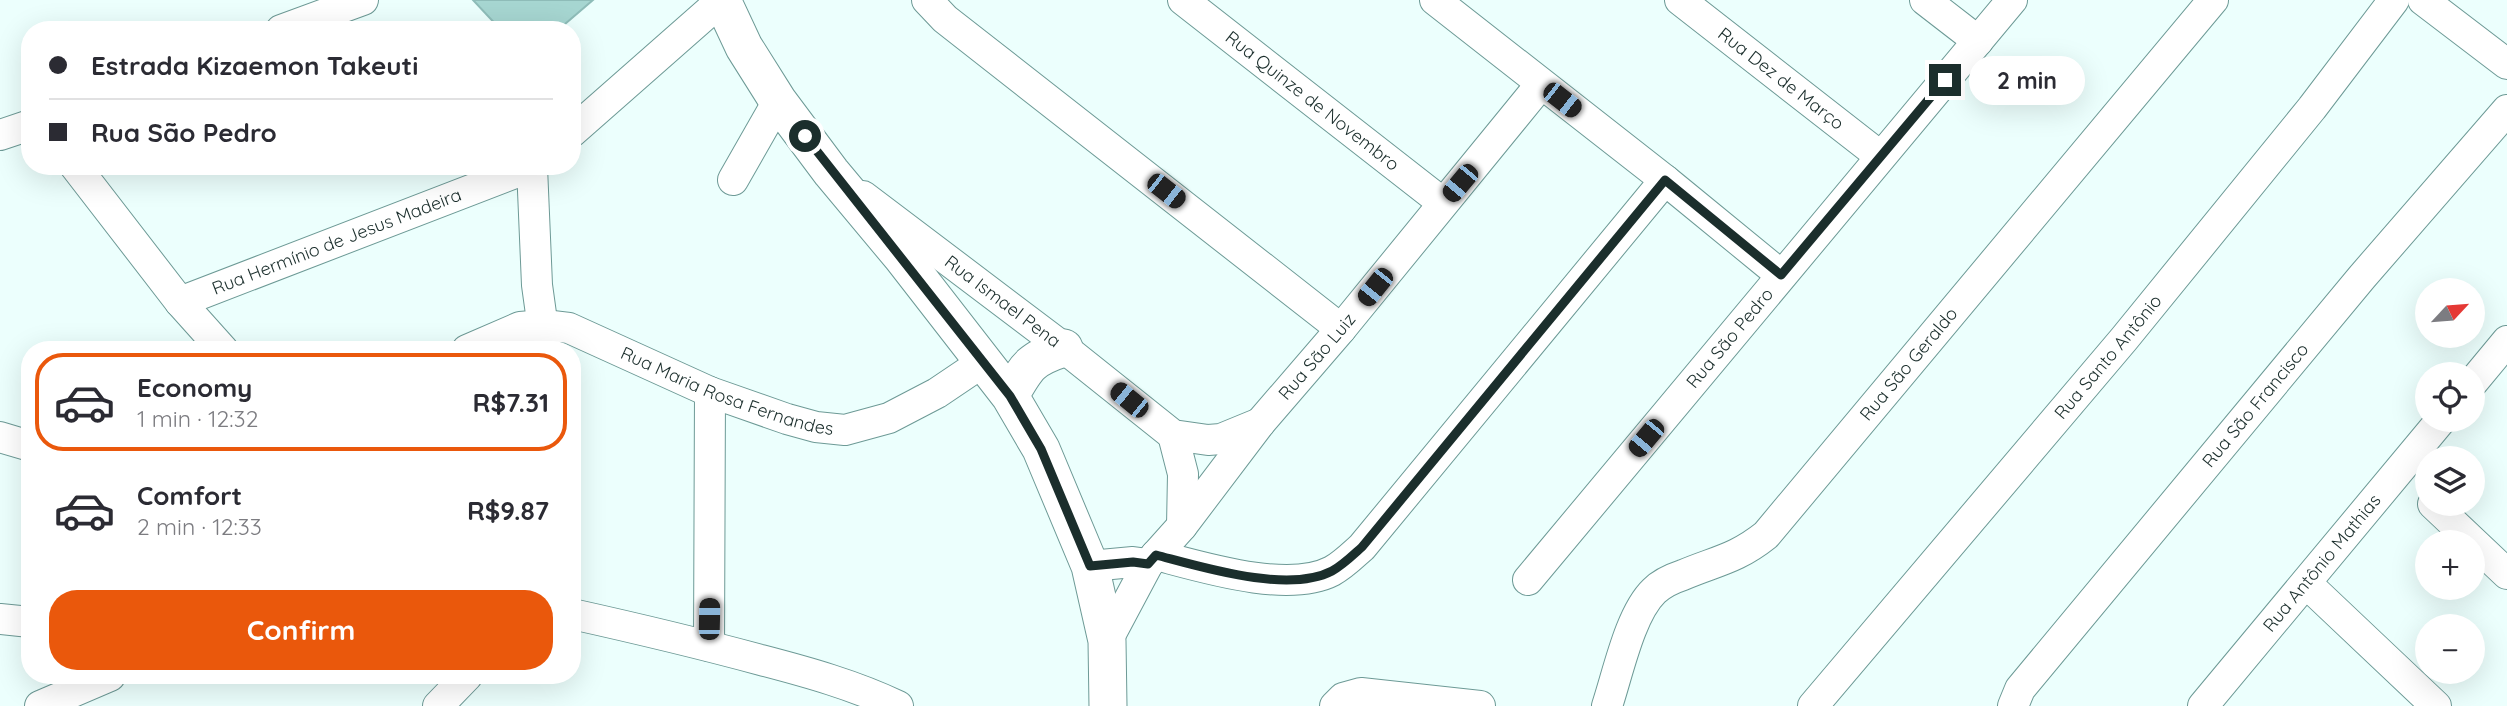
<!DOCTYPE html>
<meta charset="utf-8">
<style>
:root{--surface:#fff;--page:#f2f2f3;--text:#2b2b33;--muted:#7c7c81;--line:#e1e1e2;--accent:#ea580c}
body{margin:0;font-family:Quicksand,sans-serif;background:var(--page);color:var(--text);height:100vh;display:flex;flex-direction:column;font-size:26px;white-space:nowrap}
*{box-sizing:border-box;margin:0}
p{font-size:23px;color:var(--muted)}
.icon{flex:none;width:38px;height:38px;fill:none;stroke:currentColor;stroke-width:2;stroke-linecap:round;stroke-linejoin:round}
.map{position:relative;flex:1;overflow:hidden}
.sheet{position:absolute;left:21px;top:341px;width:560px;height:343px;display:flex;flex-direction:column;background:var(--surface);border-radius:28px;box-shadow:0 7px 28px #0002}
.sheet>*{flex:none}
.banner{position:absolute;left:21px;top:21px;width:560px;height:154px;border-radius:28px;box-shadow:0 7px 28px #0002;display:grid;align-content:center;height:154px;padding:0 28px;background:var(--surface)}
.needle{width:46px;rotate:64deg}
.tools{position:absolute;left:2415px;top:278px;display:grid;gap:14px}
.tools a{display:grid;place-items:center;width:70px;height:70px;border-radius:50%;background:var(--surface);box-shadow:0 7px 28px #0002;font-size:35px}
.end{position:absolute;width:32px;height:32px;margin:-16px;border:9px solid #1b2e2c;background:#fff;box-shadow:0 0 0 4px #fff}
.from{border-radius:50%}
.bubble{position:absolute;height:49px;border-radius:24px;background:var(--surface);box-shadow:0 7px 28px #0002;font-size:23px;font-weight:700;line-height:49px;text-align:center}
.car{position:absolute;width:21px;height:42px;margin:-21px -10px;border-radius:9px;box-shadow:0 0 5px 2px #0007;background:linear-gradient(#222 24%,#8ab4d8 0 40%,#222 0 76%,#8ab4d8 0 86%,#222 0)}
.banner b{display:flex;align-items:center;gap:24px;height:66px;font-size:26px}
.banner b+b{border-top:2px solid var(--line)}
.banner i{width:18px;height:18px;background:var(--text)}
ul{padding:12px 0 0;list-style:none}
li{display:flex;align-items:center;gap:21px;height:98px;margin:0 14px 10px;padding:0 14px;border:4px solid transparent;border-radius:28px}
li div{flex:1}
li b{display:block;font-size:26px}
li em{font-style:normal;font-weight:700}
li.on{border-color:var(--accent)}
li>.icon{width:63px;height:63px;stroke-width:1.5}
.button{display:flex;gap:14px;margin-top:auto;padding:14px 28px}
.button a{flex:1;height:80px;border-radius:28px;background:var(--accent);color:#fff;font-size:28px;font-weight:700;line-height:80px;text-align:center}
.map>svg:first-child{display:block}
.building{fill:#a6d6d1;stroke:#8ebcb8;stroke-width:2}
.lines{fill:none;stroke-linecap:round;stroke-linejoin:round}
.minor-casing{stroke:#6d9a96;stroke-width:32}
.major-casing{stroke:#6d9a96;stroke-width:39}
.minor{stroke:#fff;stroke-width:30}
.major{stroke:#fff;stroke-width:37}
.route{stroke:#1b2e2c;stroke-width:9}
.labels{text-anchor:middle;stroke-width:6;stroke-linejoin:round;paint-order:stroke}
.street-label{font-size:18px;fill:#1b2e2c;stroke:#fff}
</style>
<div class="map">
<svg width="2507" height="706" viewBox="0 0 2507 706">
<rect width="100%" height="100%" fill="#ecfffd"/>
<path class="building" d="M 473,0 L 593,0 L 558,30 L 501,30 Z"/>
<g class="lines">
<defs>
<g id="minor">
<path d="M 927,0 L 945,19 L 1341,329"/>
<path id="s1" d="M 1183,0 L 1443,203"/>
<path d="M 1435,0 L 1665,180 L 1781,275"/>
<path id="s2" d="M 1680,0 L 1880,156"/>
<path d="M 1925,0 L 1978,41"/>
<path d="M 2423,0 L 2507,64"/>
<path d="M 281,30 L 363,0"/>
<path d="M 572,132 L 722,0"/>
<path d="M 0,135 L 30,125"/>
<path d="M 75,166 L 180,302 L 223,350"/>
<path d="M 532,167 L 537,285 L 546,350"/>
<path d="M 733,180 L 778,101"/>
<path id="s3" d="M 863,196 L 1064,348 L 1173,435 L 1208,440 L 1221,439 L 1260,423"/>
<path id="s4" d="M 180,302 L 533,166"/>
<path id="s5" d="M 467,350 L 520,327 L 544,325 L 569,328 L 710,392 L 787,419 L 816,427 L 845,430 L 889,418 L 937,393 L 983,362"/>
<path d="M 2473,382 L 2507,341"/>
<path d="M 1173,435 L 1183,474 L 1182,526"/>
<path d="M 0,437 L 30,446"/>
<path d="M 2433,504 L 2507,574"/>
<path d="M 1156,555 C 1202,567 1288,594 1332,571 C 1343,565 1353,555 1362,547 L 1665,180"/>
<path d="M 1090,566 L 1133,562 L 1148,564"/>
<path id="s6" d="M 1528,580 L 2012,0"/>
<path d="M 2306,583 L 2436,706"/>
<path d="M 572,614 C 635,628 698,643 761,660 C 807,672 854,685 898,706"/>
<path d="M 0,619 L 30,622"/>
<path id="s7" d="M 1107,641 L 1148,564 L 1182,526 L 1260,423 L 1341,329 L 1541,84"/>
<path d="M 709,646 L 710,392"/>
<path d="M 40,706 L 110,676"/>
<path d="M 438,706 L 467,676"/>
<path d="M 1335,706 L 1343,698 L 1361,693 L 1480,706"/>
<path id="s8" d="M 1607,706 C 1618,673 1630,614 1654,591 C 1661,584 1674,578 1683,575 C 1716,561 1736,559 1766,535 L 2213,0"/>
<path id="s9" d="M 1813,706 L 2124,339 L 2312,108 L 2394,0"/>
<path id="s10" d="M 2013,706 L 2020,689 L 2362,277 L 2507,110"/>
<path id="s11" d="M 2203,706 L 2441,420"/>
</g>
<path id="major" d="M 722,0 L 744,47 L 778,101 L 831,172 L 902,257 L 1010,396 L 1041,449 L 1090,566 L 1107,641 L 1108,706
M 1010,396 C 1027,366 1030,359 1064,348"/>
</defs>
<use href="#minor" class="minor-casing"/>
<use href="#major" class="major-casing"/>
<use href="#minor" class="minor"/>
<use href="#major" class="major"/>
</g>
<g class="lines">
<path class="route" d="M 805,136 L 1010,396 L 1041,449 L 1090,566 L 1133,562 L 1148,564 L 1156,555 C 1202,567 1288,594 1332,571 C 1343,565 1353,555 1362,547 L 1665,180 L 1781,275 L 1945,80"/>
</g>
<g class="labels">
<g class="street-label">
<text dy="6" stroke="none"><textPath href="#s2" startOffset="128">Rua Dez de Março</textPath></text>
<text dy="6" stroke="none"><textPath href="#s1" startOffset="164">Rua Quinze de Novembro</textPath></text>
<text dy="6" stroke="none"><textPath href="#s4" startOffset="168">Rua Hermínio de Jesus Madeira</textPath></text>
<text dy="6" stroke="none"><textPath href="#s3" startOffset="175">Rua Ismael Pena</textPath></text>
<text dy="6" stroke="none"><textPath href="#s6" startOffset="315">Rua São Pedro</textPath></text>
<text dy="6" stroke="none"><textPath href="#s7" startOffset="355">Rua São Luiz</textPath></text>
<text dy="6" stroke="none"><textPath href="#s9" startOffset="457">Rua Santo Antônio</textPath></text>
<text dy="6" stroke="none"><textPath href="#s8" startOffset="474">Rua São Geraldo</textPath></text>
<text dy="6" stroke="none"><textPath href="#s5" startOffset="278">Rua Maria Rosa Fernandes</textPath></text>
<text dy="6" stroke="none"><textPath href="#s10" startOffset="387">Rua São Francisco</textPath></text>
<text dy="6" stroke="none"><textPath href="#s11" startOffset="186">Rua Antônio Mathias</textPath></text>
</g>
</g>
</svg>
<div class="tools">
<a><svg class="needle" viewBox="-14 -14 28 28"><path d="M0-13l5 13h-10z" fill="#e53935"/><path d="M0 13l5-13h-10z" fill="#7c7c81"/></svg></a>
<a><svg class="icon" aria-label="locate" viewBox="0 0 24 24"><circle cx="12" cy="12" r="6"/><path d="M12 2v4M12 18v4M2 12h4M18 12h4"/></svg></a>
<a><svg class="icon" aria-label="layers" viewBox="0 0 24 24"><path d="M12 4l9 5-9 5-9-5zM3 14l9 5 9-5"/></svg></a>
<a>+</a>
<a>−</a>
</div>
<i class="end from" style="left:805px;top:136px"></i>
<i class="end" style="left:1945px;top:80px"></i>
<div class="bubble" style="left:1969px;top:56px;width:116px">2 min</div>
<i class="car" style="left:1562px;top:100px;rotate:128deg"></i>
<i class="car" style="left:1460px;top:183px;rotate:220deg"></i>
<i class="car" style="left:1166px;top:191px;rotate:128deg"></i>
<i class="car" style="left:1375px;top:287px;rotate:219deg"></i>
<i class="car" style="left:1129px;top:400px;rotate:309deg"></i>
<i class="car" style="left:1646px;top:438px;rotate:220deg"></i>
<i class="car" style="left:709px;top:619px;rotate:1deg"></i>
<div class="banner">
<b><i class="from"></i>Estrada Kizaemon Takeuti</b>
<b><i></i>Rua São Pedro</b>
</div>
<section class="sheet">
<ul>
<li class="on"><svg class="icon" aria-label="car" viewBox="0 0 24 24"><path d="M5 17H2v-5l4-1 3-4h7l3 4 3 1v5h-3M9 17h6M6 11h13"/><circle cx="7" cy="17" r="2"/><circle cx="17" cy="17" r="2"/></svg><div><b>Economy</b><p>1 min · 12:32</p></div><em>R$7.31</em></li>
<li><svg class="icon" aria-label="car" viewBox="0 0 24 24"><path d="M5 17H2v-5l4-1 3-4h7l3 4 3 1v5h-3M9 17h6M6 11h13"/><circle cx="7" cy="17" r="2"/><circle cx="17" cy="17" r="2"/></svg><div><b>Comfort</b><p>2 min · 12:33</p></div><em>R$9.87</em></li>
</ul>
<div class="button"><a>Confirm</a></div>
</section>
</div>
